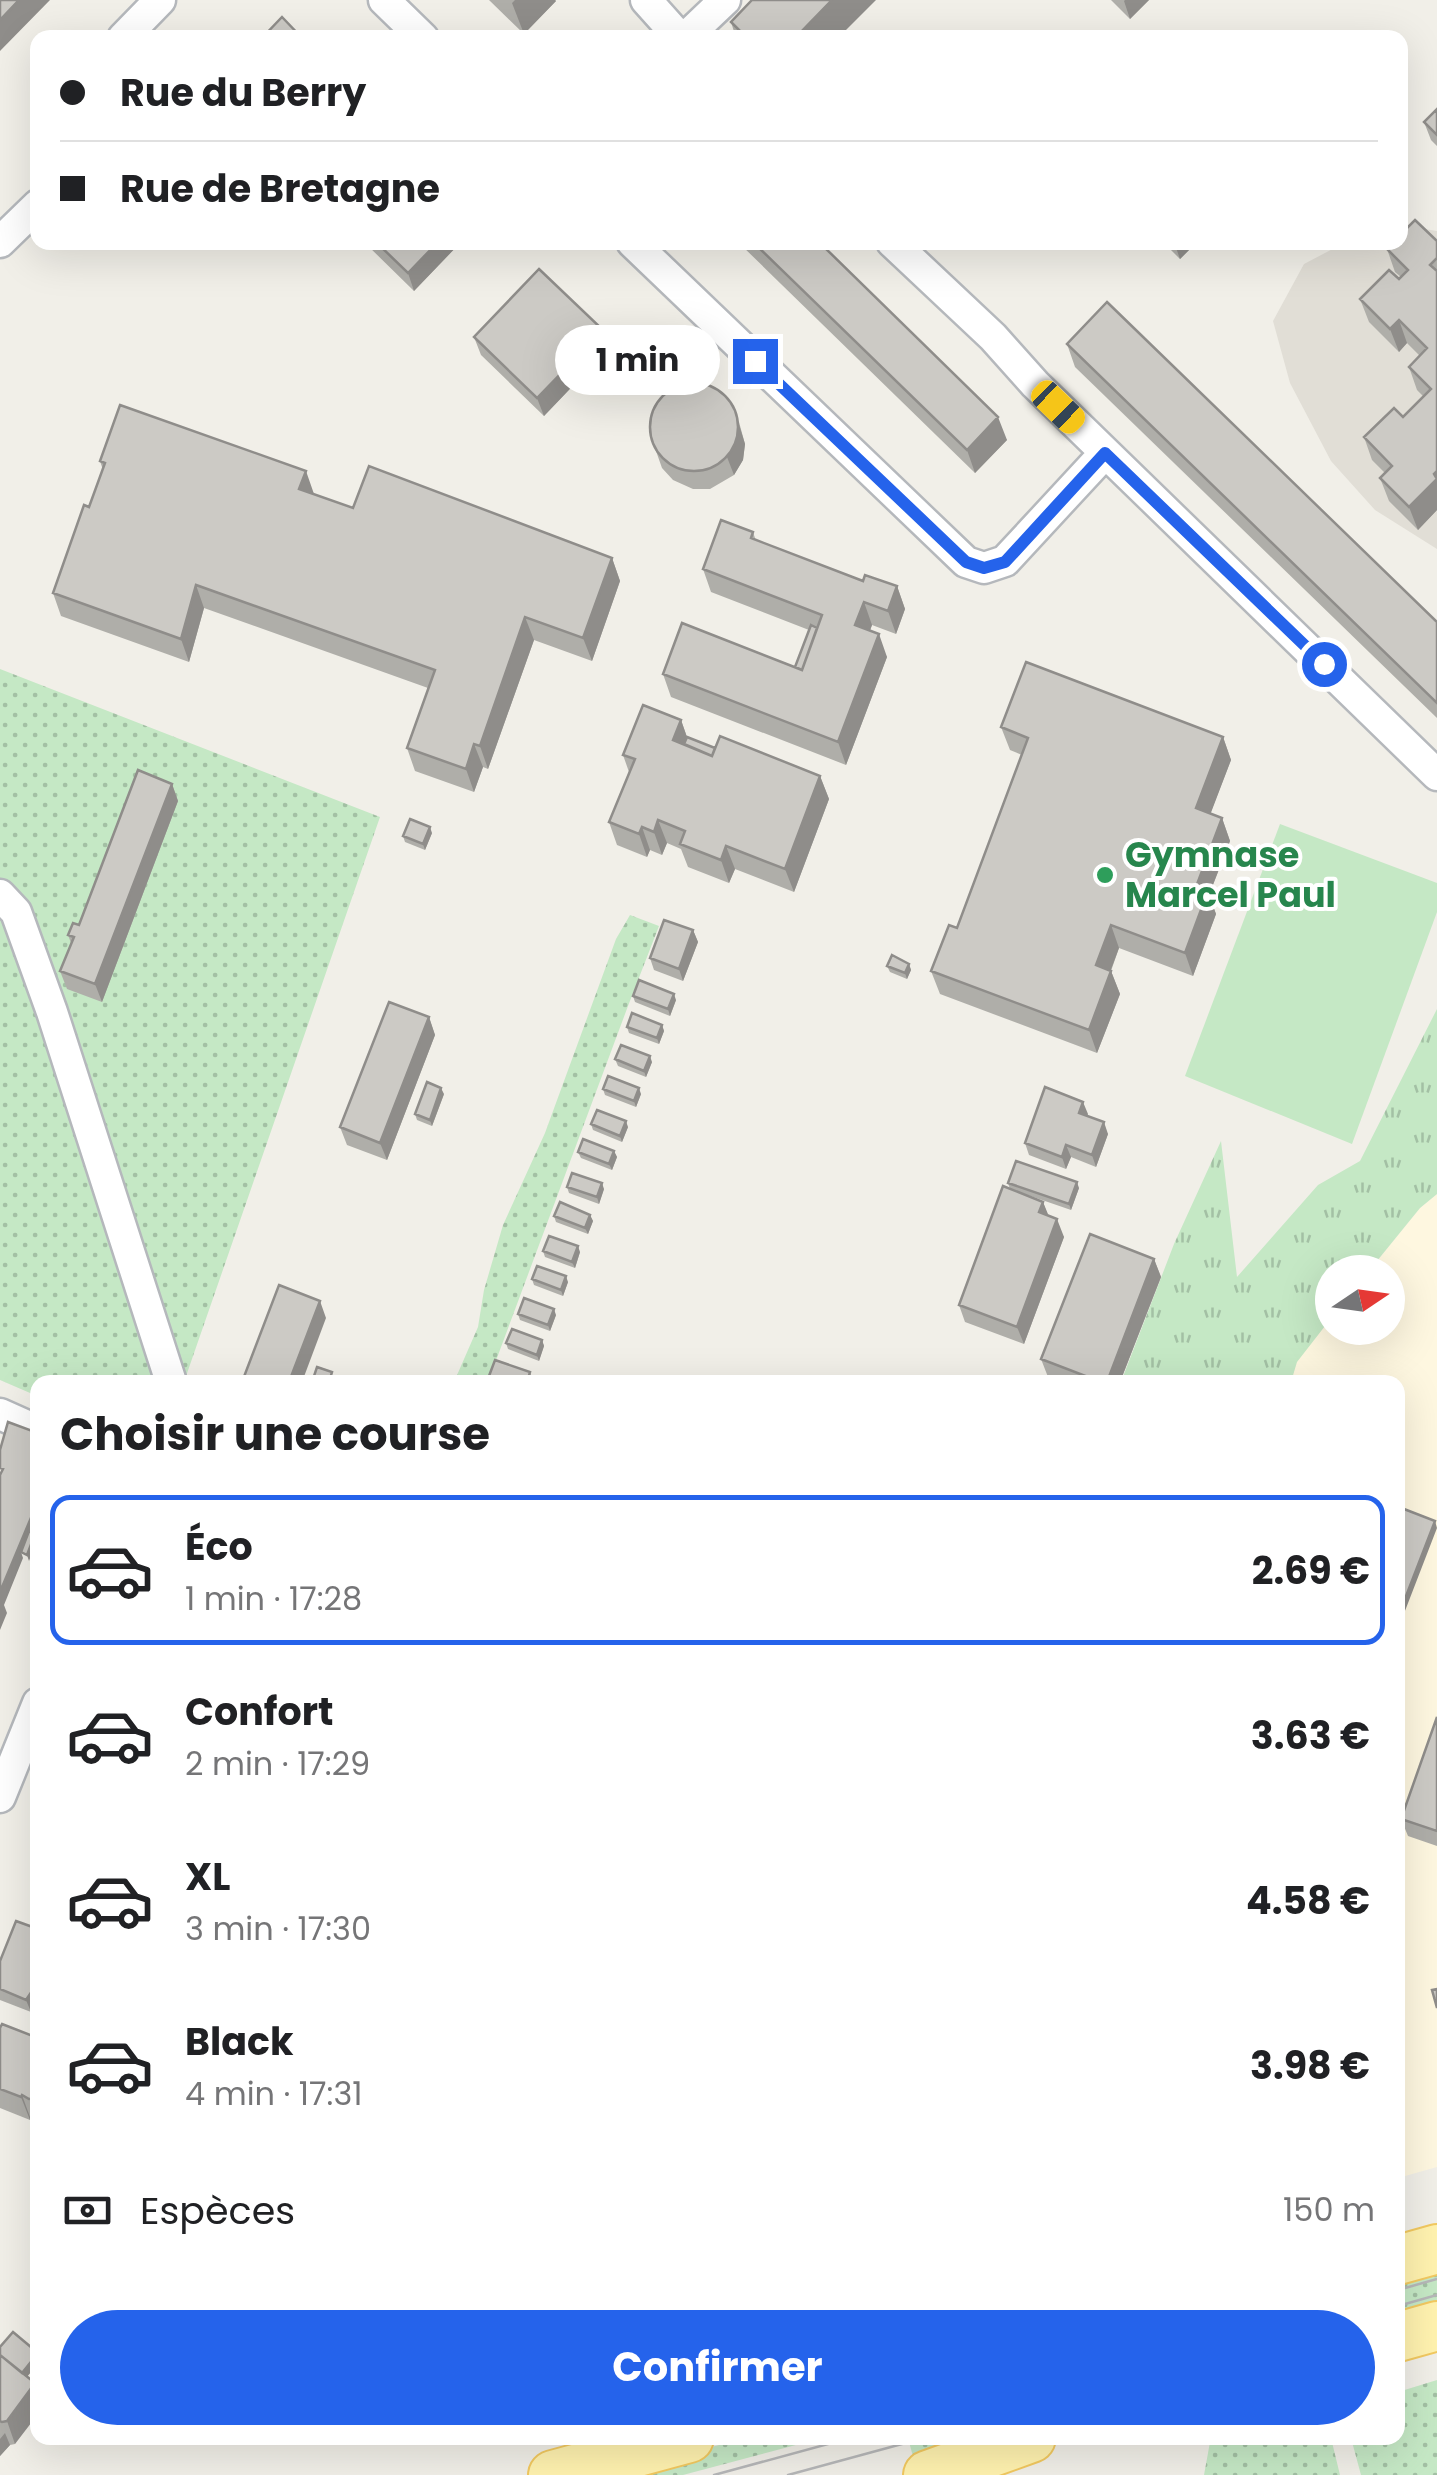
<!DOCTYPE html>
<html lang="fr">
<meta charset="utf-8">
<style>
:root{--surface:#fff;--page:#f6f6f6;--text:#202124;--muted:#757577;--line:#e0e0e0;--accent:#2563eb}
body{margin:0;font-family:Poppins,sans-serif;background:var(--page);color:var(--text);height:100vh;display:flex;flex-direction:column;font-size:38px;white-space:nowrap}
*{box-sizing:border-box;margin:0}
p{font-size:32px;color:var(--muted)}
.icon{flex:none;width:55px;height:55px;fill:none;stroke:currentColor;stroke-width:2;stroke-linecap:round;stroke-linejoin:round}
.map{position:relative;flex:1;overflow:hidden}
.panel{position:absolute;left:30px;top:1375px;width:1375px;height:1070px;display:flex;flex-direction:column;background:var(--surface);border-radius:20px;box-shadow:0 10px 40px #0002}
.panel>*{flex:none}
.guide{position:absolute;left:30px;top:30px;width:1378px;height:220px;border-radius:20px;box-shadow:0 10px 40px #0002;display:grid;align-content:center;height:220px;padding:0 30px;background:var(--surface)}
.needle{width:65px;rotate:77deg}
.buttons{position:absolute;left:1315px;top:1255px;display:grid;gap:20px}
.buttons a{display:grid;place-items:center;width:90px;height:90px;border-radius:50%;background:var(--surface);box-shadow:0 10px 40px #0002;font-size:50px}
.end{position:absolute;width:45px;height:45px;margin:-22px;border:12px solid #2563eb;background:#fff;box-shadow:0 0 0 5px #fff}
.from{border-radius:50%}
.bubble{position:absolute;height:70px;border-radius:35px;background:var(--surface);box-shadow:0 10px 40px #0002;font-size:32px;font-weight:700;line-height:70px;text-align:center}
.car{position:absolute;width:30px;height:60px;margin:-30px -15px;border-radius:12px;box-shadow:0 0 8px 2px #0007;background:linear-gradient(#f5c518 24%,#345 0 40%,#f5c518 0 76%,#345 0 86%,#f5c518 0)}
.guide b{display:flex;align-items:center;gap:35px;height:95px;font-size:38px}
.guide b+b{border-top:2px solid var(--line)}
.guide i{width:25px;height:25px;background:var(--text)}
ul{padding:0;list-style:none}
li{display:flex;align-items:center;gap:30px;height:150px;margin:0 20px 15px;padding:0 10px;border:5px solid transparent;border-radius:20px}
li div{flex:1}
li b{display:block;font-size:38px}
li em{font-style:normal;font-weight:700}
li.active{border-color:var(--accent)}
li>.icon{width:90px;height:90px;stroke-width:1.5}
h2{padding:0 30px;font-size:45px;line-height:120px}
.pay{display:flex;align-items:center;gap:25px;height:110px;padding:0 30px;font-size:38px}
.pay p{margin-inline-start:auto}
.button{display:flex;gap:20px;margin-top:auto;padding:20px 30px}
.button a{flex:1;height:115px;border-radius:60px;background:var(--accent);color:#fff;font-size:40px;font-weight:700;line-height:115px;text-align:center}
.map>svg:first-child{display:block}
.commercial{fill:#fef7e0}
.education{fill:#e1ded6}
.grass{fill:url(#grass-dots)}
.park{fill:url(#park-tufts)}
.garden{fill:#c5e8c5}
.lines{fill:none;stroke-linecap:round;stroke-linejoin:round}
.street-casing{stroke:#b5b8bc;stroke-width:35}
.primary-casing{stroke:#f2c960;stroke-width:52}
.street{stroke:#fff;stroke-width:30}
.primary{stroke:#fff2af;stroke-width:48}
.tram{stroke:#b6b7b8;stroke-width:2.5}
.wall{fill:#afaea9}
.shaded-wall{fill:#8f8d8a}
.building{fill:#cccac5;stroke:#8f8d8a;stroke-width:2.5}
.route{stroke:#2563eb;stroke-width:12}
.leisure-dot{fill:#2e9e5b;stroke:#fff;stroke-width:4}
.labels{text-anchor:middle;stroke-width:8;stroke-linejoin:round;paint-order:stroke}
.leisure-label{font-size:35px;font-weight:bold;fill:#27864d;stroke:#fff;text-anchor:start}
</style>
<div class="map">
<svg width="1437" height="2475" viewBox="0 0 1437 2475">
<defs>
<pattern id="grass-dots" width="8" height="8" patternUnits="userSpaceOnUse" patternTransform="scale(2.5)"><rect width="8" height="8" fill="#c5e8c5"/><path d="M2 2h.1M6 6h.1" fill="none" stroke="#a3c0a4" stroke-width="1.8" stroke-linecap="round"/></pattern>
<pattern id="park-tufts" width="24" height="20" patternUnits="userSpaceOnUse" patternTransform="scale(2.5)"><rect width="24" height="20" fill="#c5e8c5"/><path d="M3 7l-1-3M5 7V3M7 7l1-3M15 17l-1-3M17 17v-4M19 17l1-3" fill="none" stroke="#a3c0a4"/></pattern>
</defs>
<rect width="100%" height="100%" fill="#f1efe8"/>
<path class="commercial" d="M 1437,1194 L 1437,2167 L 1398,2178 L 1398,1382 L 1291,1382 L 1296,1362 L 1332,1317 L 1332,1328 L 1388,1328 L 1388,1272 L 1368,1272 L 1420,1208 Z"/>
<path class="education" d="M 1400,225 L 1437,231 L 1437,549 L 1375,510 L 1331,461 L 1290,383 L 1273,321 L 1304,264 L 1344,243 L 1400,242 Z"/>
<path class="grass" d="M 0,669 L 380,817 L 184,1382 L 38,1382 L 37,1396 L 0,1380 Z
M 630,915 L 659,926 L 628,1006 L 488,1382 L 454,1382 L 478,1327 L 484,1290 L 503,1225 L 545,1133 L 616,939 Z
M 1437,2264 L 1437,2310 L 1398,2320 L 1398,2275 Z
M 1437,2380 L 1437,2475 L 1361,2475 L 1351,2438 L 1398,2438 L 1398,2392 Z
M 745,2438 L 822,2438 L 683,2475 L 608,2475 Z
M 908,2438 L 987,2438 L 915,2464 Z
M 1226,2438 L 1331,2438 L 1340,2475 L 1204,2475 L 1210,2442 Z"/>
<path class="park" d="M 1437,1009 L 1437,1194 L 1420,1208 L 1368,1272 L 1332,1272 L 1332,1317 L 1297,1362 L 1291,1382 L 1121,1382 L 1174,1244 L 1221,1141 L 1237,1277 L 1318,1185 L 1360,1161 Z"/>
<path class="garden" d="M 1280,824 L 1437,883 L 1437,912 L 1352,1144 L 1185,1076 Z"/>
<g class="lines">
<defs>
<path id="street" d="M 384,0 L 423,38
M 646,0 L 680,38
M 123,38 L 160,0
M 685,38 L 725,0
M 0,242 L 38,205
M 632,242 L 966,562 L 984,568 L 1005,561 L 1105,453
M 892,242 L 993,337 L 1035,384 L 1437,775
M 0,895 L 16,912 L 52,1012 L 171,1382
M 0,1414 L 38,1431
M 0,1797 L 38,1703"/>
<path id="primary" d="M 1398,2260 L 1437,2249
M 1398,2337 L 1437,2326
M 553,2475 L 689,2438
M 928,2475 L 1031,2438"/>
</defs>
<use href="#street" class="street-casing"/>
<use href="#primary" class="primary-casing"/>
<use href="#street" class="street"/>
<use href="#primary" class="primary"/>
<path class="tram" d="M 1398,2290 L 1437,2279
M 1398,2306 L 1437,2295
M 714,2475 L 850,2438
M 788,2475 L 924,2438"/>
</g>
<path class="wall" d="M 489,0 L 555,0 L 556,1 L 524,34 Z
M 1111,0 L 1149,0 L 1130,19 Z
M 731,22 L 838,38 L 736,38 Z
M 1437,109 L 1437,146 L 1431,140 L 1424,122 Z
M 1437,241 L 1437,510 L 1418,530 L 1389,501 L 1380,478 L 1385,473 L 1372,460 L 1364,437 L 1403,417 L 1423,396 L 1417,390 L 1409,367 L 1420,356 L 1407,343 L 1399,352 L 1369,322 L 1360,299 L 1401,277 L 1395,272 L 1387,249 Z
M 364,242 L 461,242 L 414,291 Z
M 738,242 L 819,242 L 1007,440 L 975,473 Z
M 1163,242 L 1197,242 L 1180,259 Z
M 474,337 L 609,348 L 544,416 L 481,355 Z
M 1067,344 L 1437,622 L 1437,718 L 1075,367 Z
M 739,422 L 745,444 L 743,460 L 734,475 L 710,489 L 693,489 L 673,480 L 662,468 L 650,434 Z
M 100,461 L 314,494 L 353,508 L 612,558 L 620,581 L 592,661 L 534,640 L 488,769 L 483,767 L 474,792 L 415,771 L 407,748 L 428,688 L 204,608 L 189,662 L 61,616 L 53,593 L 89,507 L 103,470 Z
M 753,532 L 756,541 L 863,581 L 897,586 L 905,609 L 896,634 L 872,625 L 870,631 L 887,657 L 846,765 L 671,697 L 663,674 L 795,667 L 809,630 L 711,592 L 703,569 Z
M 681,720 L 687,737 L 715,748 L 820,776 L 829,799 L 794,892 L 735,869 L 729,883 L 688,867 L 681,849 L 667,843 L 662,855 L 650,850 L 647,857 L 617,845 L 609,822 L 629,772 L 623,755 Z
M 1001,727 L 1223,737 L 1231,760 L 1210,814 L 1222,818 L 1230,841 L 1209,895 L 1216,914 L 1193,976 L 1119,948 L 1111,971 L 1120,994 L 1097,1053 L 940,994 L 931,971 L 957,928 L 1022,755 L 1010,750 Z
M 172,784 L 178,801 L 102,1002 L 67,989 L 60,971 L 71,943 L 68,935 L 79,925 Z
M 432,833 L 425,850 L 405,842 L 403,836 Z
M 693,930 L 698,942 L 683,981 L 654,970 L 650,958 Z
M 909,964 L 911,970 L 907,979 L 890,972 L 887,966 Z
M 633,996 L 676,1000 L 670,1016 L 635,1002 Z
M 429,1017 L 435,1035 L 387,1160 L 347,1145 L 340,1127 Z
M 662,1025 L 664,1031 L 659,1044 L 629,1033 L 627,1027 Z
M 615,1059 L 652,1062 L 646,1077 L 618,1066 Z
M 603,1089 L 641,1094 L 636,1107 L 605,1095 Z
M 444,1094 L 432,1126 L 417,1120 L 415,1114 Z
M 1088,1114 L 1087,1116 L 1108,1134 L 1096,1167 L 1071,1157 L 1066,1169 L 1029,1155 L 1025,1143 Z
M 591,1124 L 628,1127 L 622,1142 L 593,1130 Z
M 614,1151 L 617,1157 L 612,1170 L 581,1158 L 578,1152 Z
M 1008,1183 L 1079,1188 L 1071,1210 L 1010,1189 Z
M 567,1187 L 604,1189 L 599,1204 L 569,1193 Z
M 1043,1202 L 1048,1216 L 1064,1237 L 1024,1344 L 965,1322 L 959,1305 Z
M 590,1215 L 593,1221 L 588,1234 L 556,1222 L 554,1216 Z
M 543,1251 L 580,1252 L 575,1268 L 545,1257 Z
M 1154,1259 L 1161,1277 L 1120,1382 L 1062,1382 L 1048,1377 L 1041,1359 Z
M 532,1279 L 568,1282 L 563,1296 L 534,1285 Z
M 518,1314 L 556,1315 L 550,1331 L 520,1320 Z
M 542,1340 L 544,1346 L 539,1361 L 508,1349 L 506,1343 Z
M 530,1372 L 532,1378 L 531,1382 L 492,1382 L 489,1376 Z
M 1437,1717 L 1437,1846 L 1408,1836 L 1401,1819 Z
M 38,1929 L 38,2010 L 34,2006 L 31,2012 L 0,2000 L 0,1961 Z
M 0,2028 L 38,2038 L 38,2122 L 30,2117 L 30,2120 L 0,2108 Z
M 0,2347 L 38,2364 L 27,2376 L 15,2444 L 10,2445 L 0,2456 Z"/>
<path class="shaded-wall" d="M 19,0 L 50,0 L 0,51 L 0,20 Z
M 515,0 L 555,0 L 556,1 L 524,34 L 512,3 Z
M 832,0 L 876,0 L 838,38 L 795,38 Z
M 1125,0 L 1149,0 L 1130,19 L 1124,1 Z
M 438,242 L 461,242 L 414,291 L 408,273 Z
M 1174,242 L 1197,242 L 1180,259 Z
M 1399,320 L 1407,343 L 1399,352 L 1390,329 Z
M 603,330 L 609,348 L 544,416 L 537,398 Z
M 733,405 L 745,444 L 743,460 L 734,475 L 727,457 Z
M 998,417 L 1007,440 L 975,473 L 967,450 Z
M 306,471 L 314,494 L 299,489 Z
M 1437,471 L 1437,510 L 1418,530 L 1409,507 Z
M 612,558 L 620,581 L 592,661 L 583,638 Z
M 196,585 L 204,608 L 189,662 L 181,639 Z
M 897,586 L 905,609 L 896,634 L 888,611 Z
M 864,602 L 872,625 L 863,648 L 855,625 Z
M 525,617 L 534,640 L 488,769 L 480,746 Z
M 879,634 L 887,657 L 846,765 L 838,742 Z
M 681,720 L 689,743 L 679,757 L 673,740 Z
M 1223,737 L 1231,760 L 1204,831 L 1196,808 Z
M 474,744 L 483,767 L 474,792 L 466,769 Z
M 820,776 L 829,799 L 794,892 L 785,869 Z
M 172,784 L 178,801 L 102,1002 L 95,984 Z
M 1222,818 L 1230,841 L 1209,895 L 1216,914 L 1193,976 L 1185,953 L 1196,887 Z
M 658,820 L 667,843 L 662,855 L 654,832 Z
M 430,827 L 432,833 L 425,850 L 423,844 Z
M 642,827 L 650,850 L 647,857 L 639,834 Z
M 726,846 L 735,869 L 729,883 L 721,860 Z
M 1111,925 L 1119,948 L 1104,988 L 1096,965 Z
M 693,930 L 698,942 L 683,981 L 679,969 Z
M 909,964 L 911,970 L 907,979 L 905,973 Z
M 1111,971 L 1120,994 L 1097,1053 L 1089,1030 Z
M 674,994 L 676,1000 L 670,1016 L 668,1009 Z
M 429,1017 L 435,1035 L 387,1160 L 380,1143 Z
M 662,1025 L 664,1031 L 659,1044 L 657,1038 Z
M 650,1056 L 652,1062 L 646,1077 L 644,1071 Z
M 441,1088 L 444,1094 L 432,1126 L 430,1120 Z
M 639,1088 L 641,1094 L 636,1107 L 634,1101 Z
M 1083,1102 L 1088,1114 L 1083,1125 L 1079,1113 Z
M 626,1121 L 628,1127 L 622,1142 L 620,1136 Z
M 1104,1122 L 1108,1134 L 1096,1167 L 1092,1155 Z
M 1066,1145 L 1071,1157 L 1066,1169 L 1062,1157 Z
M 614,1151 L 617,1157 L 612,1170 L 609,1164 Z
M 1077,1182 L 1079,1188 L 1071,1210 L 1069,1204 Z
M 602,1183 L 604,1189 L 599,1204 L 597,1197 Z
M 1043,1202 L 1050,1219 L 1039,1212 Z
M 590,1215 L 593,1221 L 588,1234 L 585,1228 Z
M 1057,1219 L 1064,1237 L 1024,1344 L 1017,1327 Z
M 578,1246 L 580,1252 L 575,1268 L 572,1262 Z
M 1154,1259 L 1161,1277 L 1120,1382 L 1107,1382 Z
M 566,1276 L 568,1282 L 563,1296 L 561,1290 Z
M 320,1301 L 326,1318 L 302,1382 L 289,1382 Z
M 554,1309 L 556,1315 L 550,1331 L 548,1325 Z
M 542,1340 L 544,1346 L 539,1361 L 537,1355 Z
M 37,1501 L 38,1522 L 25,1554 L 21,1552 L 23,1558 L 4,1605 L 7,1613 L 0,1630 L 0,1592 Z
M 1435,1521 L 1437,1528 L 1398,1629 L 1398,1617 Z
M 35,1534 L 37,1540 L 29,1561 L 27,1555 Z
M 30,1994 L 34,2006 L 31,2012 L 26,2000 Z
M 22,2095 L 30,2117 L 30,2120 L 21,2097 Z
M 38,2355 L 38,2364 L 19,2386 L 16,2380 Z
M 35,2383 L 38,2391 L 38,2414 L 15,2444 L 7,2421 Z
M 5,2433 L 10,2445 L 0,2456 L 0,2439 Z"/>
<path class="building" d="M 0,0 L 19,0 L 0,20 Z
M 752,0 L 832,0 L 795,38 L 747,38 L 731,22 Z
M 282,17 L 302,38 L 262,38 Z
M 1437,109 L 1437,135 L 1424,122 Z
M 1415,220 L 1437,241 L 1437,258 L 1430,265 L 1437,271 L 1437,471 L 1434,474 L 1437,479 L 1409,507 L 1380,478 L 1392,466 L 1364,437 L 1394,408 L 1403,417 L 1431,389 L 1409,367 L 1427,348 L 1399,320 L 1390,329 L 1360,299 L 1389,270 L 1399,279 L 1408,270 L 1387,249 L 1393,242 L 1400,242 L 1400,235 Z
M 376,242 L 438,242 L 408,273 Z
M 753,242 L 819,242 L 998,417 L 967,450 Z
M 539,269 L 603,330 L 537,398 L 474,337 Z
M 1107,302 L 1437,622 L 1437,703 L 1067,344 Z
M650 427a44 44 0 1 1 88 0a44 44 0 1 1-88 0Z
M 120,405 L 306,471 L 299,489 L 353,508 L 369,466 L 612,558 L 583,638 L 525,617 L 480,746 L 474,744 L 466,769 L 407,748 L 435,670 L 196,585 L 181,639 L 53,593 L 84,505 L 89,507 L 105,463 L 100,461 Z
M 721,520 L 753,532 L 751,538 L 863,581 L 865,575 L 897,586 L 888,611 L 864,602 L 855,625 L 879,634 L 838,742 L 663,674 L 682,623 L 802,670 L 822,615 L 703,569 Z
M 811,625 L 817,628 L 802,670 L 795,667 Z
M 1026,662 L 1223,737 L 1196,808 L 1222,818 L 1196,887 L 1208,891 L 1185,953 L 1111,925 L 1096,965 L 1111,971 L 1089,1030 L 931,971 L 949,925 L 957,928 L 1028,738 L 1001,727 Z
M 643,705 L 681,720 L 673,740 L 712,756 L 720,736 L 820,776 L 785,869 L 726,846 L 721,860 L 680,844 L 685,831 L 658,820 L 654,832 L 642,827 L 639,834 L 609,822 L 635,759 L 623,755 Z
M 687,737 L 715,748 L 712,756 L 684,744 Z
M 138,770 L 172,784 L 95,984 L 60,971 L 74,937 L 68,935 L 73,923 L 79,925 Z
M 410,819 L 430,827 L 423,844 L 403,836 Z
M 664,920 L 693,930 L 679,969 L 650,958 Z
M 892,955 L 909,964 L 905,973 L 887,966 Z
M 639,980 L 674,994 L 668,1009 L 633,996 Z
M 389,1002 L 429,1017 L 380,1143 L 340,1127 Z
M 632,1013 L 662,1025 L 657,1038 L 627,1027 Z
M 621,1045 L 650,1056 L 644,1071 L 615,1059 Z
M 608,1076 L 639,1088 L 634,1101 L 603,1089 Z
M 427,1082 L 441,1088 L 430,1120 L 415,1114 Z
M 1045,1087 L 1083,1102 L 1079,1113 L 1104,1122 L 1092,1155 L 1066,1145 L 1062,1157 L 1025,1143 Z
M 597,1110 L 626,1121 L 620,1136 L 591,1124 Z
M 583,1139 L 614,1151 L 609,1164 L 578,1152 Z
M 1016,1161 L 1077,1182 L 1069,1204 L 1008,1183 Z
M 572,1173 L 602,1183 L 597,1197 L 567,1187 Z
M 1003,1186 L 1043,1202 L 1039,1212 L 1057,1219 L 1017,1327 L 959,1305 Z
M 560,1202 L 590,1215 L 585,1228 L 554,1216 Z
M 1090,1234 L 1154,1259 L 1107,1382 L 1101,1382 L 1041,1359 Z
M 549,1236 L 578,1246 L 572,1262 L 543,1251 Z
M 537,1266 L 566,1276 L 561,1290 L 532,1279 Z
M 279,1285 L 320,1301 L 289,1382 L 242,1382 Z
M 524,1298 L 554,1309 L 548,1325 L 518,1314 Z
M 512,1329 L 542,1340 L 537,1355 L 506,1343 Z
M 495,1360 L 530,1372 L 527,1382 L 508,1382 L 489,1376 Z
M 317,1367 L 332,1372 L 329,1382 L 312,1382 Z
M 8,1422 L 38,1433 L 38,1471 L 33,1481 L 38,1483 L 38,1501 L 0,1592 L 0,1475 L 3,1469 L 0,1468 L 0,1450 Z
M 1404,1509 L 1435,1521 L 1398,1617 L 1398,1526 Z
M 29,1531 L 35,1534 L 27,1555 L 21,1552 Z
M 1437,1717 L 1437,1831 L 1401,1819 Z
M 16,1921 L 38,1929 L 38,2002 L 30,1994 L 26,2000 L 0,1989 L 0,1961 Z
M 1437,1989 L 1437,2008 L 1432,1990 Z
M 2,2024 L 38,2038 L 38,2098 L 29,2099 L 22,2095 L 21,2097 L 0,2089 L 0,2028 Z
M 13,2332 L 38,2353 L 22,2373 L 0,2355 L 0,2347 Z
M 0,2355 L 35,2383 L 7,2421 L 2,2422 L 0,2421 Z"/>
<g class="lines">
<path class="route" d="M 755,361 L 966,562 L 984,568 L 1005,562 L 1105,453 L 1324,664"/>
</g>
<circle class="leisure-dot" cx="1105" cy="875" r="10"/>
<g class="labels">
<g class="leisure-label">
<text x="1125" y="867">Gymnase<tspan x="1125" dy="40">Marcel Paul</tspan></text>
</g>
</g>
</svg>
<div class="buttons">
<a><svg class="needle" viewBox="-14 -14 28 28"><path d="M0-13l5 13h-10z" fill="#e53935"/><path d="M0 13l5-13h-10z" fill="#757577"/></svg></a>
</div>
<i class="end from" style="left:1324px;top:664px"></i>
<i class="end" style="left:755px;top:361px"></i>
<div class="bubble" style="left:555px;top:325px;width:165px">1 min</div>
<i class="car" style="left:1058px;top:407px;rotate:134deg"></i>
<div class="guide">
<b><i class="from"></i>Rue du Berry</b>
<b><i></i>Rue de Bretagne</b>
</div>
<section class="panel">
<h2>Choisir une course</h2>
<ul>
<li class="active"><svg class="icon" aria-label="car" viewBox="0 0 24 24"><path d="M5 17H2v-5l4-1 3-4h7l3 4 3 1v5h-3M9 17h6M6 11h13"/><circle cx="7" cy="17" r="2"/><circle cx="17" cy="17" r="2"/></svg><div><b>Éco</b><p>1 min · 17:28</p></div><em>2.69 €</em></li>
<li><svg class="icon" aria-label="car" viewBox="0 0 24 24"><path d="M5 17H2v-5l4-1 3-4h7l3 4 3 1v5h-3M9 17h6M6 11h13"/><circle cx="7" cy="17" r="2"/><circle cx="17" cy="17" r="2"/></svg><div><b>Confort</b><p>2 min · 17:29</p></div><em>3.63 €</em></li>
<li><svg class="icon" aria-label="car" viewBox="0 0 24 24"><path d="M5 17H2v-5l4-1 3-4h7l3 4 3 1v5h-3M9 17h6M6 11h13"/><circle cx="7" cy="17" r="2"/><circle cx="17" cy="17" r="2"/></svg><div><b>XL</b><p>3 min · 17:30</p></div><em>4.58 €</em></li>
<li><svg class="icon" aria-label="car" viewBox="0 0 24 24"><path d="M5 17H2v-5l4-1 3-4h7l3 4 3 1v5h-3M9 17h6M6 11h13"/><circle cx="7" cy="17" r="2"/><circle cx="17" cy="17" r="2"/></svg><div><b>Black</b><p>4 min · 17:31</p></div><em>3.98 €</em></li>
</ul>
<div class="pay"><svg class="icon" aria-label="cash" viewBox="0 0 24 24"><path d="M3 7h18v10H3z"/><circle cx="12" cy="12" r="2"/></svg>Espèces<p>150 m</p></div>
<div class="button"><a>Confirmer</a></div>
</section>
</div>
